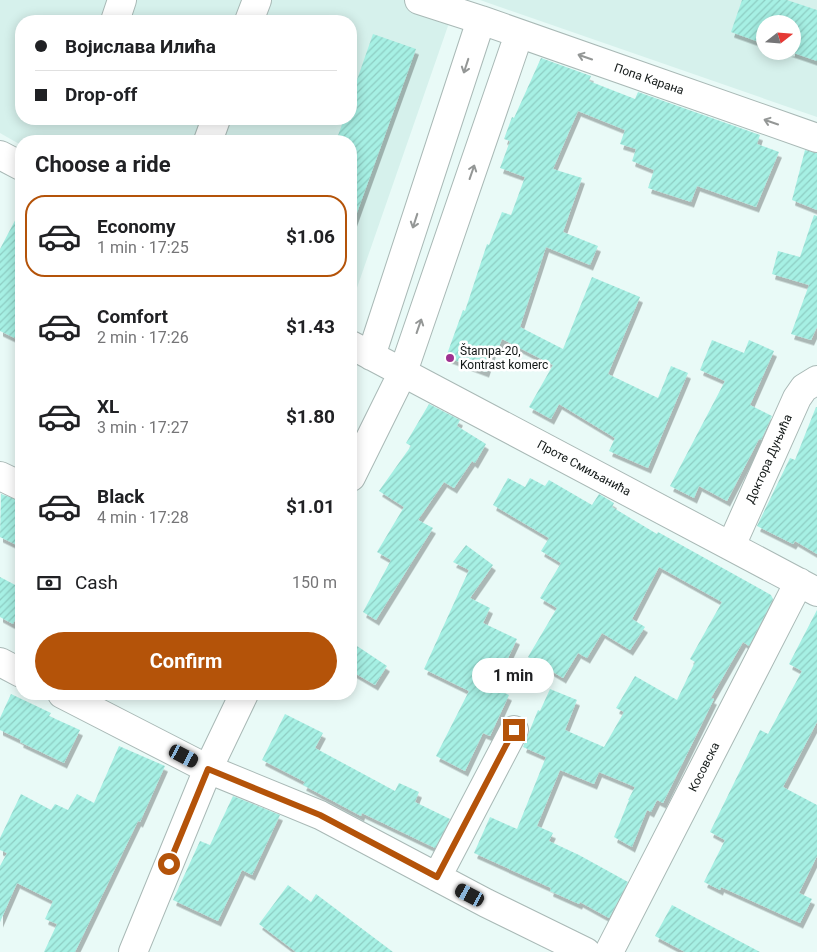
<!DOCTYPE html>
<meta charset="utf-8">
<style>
:root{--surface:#fff;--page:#f6f6f6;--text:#202124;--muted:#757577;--line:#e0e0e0;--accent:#b45309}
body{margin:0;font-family:Roboto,sans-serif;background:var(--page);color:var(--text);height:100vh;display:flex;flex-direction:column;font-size:19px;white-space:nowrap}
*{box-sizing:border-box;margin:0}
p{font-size:16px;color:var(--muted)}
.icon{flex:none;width:28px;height:28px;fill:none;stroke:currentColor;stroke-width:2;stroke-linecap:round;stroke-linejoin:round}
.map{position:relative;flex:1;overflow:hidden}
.sheet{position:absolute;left:15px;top:135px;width:342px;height:565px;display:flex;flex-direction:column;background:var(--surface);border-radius:20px;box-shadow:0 2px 12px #0003}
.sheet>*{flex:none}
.hud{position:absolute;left:15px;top:15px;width:342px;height:110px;border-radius:20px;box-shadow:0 2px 12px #0003;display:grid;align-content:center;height:110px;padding:0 20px;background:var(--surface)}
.needle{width:32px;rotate:73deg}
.buttons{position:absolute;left:756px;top:15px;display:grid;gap:10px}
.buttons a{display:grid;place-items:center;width:45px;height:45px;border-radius:50%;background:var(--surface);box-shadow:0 2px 12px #0003;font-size:25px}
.end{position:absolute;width:22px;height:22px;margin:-11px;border:6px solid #b45309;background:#fff;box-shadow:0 0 0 2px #fff}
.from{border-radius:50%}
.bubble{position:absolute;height:35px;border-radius:18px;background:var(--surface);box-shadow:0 2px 12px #0003;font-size:16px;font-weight:700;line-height:35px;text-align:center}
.car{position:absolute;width:15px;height:30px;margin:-15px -8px;border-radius:6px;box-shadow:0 0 4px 1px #0007;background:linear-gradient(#222 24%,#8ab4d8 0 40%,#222 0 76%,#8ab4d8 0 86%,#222 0)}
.hud b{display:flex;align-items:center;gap:18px;height:48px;font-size:19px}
.hud b+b{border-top:1px solid var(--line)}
.hud i{width:12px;height:12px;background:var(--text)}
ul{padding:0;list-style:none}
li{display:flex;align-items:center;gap:15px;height:82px;margin:0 10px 8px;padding:0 10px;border:2px solid transparent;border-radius:20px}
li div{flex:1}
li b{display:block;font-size:19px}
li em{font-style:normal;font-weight:700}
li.active{border-color:var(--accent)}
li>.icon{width:45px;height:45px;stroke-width:1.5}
h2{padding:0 20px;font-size:22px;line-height:60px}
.pay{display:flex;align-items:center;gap:12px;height:55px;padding:0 20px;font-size:19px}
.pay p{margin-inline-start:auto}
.action{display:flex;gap:10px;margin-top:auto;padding:10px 20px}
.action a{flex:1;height:58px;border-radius:30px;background:var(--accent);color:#fff;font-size:20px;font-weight:700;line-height:58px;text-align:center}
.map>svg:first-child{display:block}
.built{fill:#d6f1ec;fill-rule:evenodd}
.building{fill:url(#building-hatch);filter:url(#shadow)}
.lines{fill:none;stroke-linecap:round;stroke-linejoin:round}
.minor-casing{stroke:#a9b9b6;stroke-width:30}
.minor{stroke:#fff;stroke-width:28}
.oneway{stroke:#949796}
.route{stroke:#b45309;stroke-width:6}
.poi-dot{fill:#9f3191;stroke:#fff;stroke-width:2}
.labels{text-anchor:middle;stroke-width:5;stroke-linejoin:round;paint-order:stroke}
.street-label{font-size:12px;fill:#111716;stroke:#fff}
.poi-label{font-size:12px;fill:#111716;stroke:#fff;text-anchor:start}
</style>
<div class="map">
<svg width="817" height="952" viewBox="0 0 817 952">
<defs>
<pattern id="building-hatch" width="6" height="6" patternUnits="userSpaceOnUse" patternTransform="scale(1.25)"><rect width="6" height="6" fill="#a6f0e4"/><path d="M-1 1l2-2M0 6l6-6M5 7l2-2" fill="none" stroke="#8ecdc3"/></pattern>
<filter id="shadow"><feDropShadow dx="3" dy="5.5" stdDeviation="0" flood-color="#0004"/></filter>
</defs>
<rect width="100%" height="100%" fill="#e9faf7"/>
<path class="built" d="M 0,0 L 457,0 L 351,305 L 351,141 L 21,141 L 21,145 L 0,133 ZM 21,21 L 351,21 L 351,119 L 21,119 Z
M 480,0 L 817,0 L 817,118 L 817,117 ZM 765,24 L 792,24 L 792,51 L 765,51 Z"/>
<path class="building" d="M 742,0 L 787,0 L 817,10 L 817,61 L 788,51 L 792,51 L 792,24 L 765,24 L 765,44 L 731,32 Z
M 373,34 L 416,49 L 354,221 L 351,221 L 351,141 L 336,141 L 344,119 L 351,119 L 351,97 Z
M 541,58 L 591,76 L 589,81 L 635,99 L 638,92 L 760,135 L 757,144 L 779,152 L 756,207 L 697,186 L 691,202 L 648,188 L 654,170 L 632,161 L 636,149 L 620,144 L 625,130 L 578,111 L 553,169 L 582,178 L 563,232 L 598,246 L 590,265 L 546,247 L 520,327 L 563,349 L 592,277 L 640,297 L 608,374 L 658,398 L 671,366 L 688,373 L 648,468 L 609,451 L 615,438 L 559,404 L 551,419 L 529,407 L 553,365 L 502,339 L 498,349 L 494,348 L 486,372 L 446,357 L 463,310 L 465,311 L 487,244 L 489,245 L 502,212 L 511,215 L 525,177 L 500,168 L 510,141 L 504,139 L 512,117 L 514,118 Z
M 805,150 L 817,153 L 817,210 L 792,200 Z
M 21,209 L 21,341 L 0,331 L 0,249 Z
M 814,215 L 817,216 L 817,327 L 811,340 L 791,334 L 809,285 L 772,274 L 778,251 L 800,257 Z
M 712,340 L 744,353 L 749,340 L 774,351 L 750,405 L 772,416 L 761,440 L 759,439 L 727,501 L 699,486 L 694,498 L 670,486 L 725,381 L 700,370 Z
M 429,404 L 460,420 L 457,426 L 486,444 L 475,463 L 472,461 L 454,488 L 444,482 L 418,520 L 433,528 L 376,620 L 363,612 L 391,560 L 377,552 L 404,507 L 379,491 L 411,446 L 406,443 Z
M 816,407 L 817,407 L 817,554 L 795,541 L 793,544 L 757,526 L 790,458 L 795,460 Z
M 508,478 L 525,487 L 530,478 L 545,486 L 549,480 L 592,505 L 599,494 L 614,503 L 612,507 L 657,534 L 658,532 L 771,595 L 773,599 L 749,646 L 743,642 L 711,698 L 714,699 L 663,803 L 657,800 L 651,812 L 647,810 L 632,847 L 614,837 L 629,800 L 628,800 L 635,787 L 599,772 L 594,784 L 560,770 L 537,826 L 553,833 L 549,841 L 579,855 L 628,882 L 609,918 L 580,902 L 579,904 L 550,891 L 551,888 L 474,853 L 490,817 L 517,829 L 546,757 L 523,747 L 538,710 L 540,711 L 550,689 L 577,700 L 565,730 L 604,747 L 624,712 L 616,708 L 635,676 L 677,700 L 695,662 L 690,659 L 722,602 L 659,567 L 632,619 L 645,627 L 630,650 L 602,633 L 587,658 L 578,653 L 563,678 L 528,657 L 557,608 L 540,598 L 561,563 L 541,551 L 549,538 L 493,505 Z
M 1,494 L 21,501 L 21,547 L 0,537 Z
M 466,545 L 493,565 L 470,598 L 490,608 L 483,623 L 517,639 L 494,688 L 509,695 L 490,736 L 483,733 L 465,771 L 436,756 L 469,691 L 424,669 L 469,570 L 453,562 Z
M 0,577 L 21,588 L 21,609 L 13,624 L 0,617 Z
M 817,610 L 817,722 L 783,787 L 817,805 L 817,856 L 799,893 L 812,899 L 800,923 L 721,887 L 720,890 L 704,882 L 725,840 L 710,832 L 760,730 L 768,734 L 802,671 L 789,664 Z
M 351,642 L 387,666 L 375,685 L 351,671 Z
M 11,694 L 51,713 L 49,716 L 80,730 L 64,763 L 20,742 L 21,740 L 0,730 L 0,718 Z
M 285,714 L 323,733 L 315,748 L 395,791 L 399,783 L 419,792 L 415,802 L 450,819 L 435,848 L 362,813 L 361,816 L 303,785 L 305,782 L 262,760 Z
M 119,746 L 165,766 L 140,822 L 138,821 L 75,952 L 44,952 L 57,924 L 45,919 L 53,901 L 17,883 L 0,922 L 0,866 L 7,853 L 0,850 L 0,838 L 21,794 L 51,810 L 55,804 L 68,810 L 77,794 L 94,803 Z
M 233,796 L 280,815 L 252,875 L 242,870 L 218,921 L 173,900 L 200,841 L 210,845 Z
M 288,885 L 311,902 L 316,894 L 393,952 L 296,952 L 259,924 Z
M 672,905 L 696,918 L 760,952 L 685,952 L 668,943 L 655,936 Z"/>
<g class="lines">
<defs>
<path id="minor" d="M 419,0 L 481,20 L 817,138
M 115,21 L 122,0
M 249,21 L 257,0
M 208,141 L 216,119
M 0,155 L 21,166
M 351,345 L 817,592
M 371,356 L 481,20
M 0,476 L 21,486
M 351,477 L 403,372 L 519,34
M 731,546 L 797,398 L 804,388 L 817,380
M 0,662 L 21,673
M 62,694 L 208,769 L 320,815 L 486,903 L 586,952
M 437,877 L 514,730
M 133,952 L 208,769 L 244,694
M 609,952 L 799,582"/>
</defs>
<use href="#minor" class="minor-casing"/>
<use href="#minor" class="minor"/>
</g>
<defs><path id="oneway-shaft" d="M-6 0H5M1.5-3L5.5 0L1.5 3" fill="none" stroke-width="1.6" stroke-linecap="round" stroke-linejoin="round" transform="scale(1.25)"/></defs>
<g class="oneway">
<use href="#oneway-shaft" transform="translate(585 57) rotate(-161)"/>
<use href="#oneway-shaft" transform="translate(466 66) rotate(108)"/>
<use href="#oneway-shaft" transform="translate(771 122) rotate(-161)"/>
<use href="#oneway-shaft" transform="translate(472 172) rotate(-71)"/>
<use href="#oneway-shaft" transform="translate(415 221) rotate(108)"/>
<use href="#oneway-shaft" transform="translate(419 326) rotate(-71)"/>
</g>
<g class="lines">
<path class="route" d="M 169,864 L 208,769 L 320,815 L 437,877 L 514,730"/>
</g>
<circle class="poi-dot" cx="450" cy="358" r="5"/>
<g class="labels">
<g class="street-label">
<text transform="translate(649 79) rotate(19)" y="4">Попа Карана</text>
<text transform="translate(769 459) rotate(-66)" y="4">Доктора Дуњића</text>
<text transform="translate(584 468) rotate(28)" y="4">Проте Смиљанића</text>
<text transform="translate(704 767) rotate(-63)" y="4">Косовска</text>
</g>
<g class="poi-label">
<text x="460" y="355">Štampa-20,<tspan x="460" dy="14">Kontrast komerc</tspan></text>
</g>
</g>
</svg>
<div class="buttons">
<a><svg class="needle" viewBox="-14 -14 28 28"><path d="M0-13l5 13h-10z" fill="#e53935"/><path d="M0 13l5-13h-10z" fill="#757577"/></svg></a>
</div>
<i class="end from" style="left:169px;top:864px"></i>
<i class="end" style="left:514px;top:730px"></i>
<div class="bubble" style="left:472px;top:658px;width:82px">1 min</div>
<i class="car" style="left:184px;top:756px;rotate:117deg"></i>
<i class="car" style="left:470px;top:895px;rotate:298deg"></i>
<div class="hud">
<b><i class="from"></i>Војислава Илића</b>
<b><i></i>Drop-off</b>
</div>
<section class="sheet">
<h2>Choose a ride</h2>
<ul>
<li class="active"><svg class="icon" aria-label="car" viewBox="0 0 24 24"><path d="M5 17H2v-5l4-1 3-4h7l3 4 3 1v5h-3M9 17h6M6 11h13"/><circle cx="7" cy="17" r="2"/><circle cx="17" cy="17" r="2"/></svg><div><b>Economy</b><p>1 min · 17:25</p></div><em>$1.06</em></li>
<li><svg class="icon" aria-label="car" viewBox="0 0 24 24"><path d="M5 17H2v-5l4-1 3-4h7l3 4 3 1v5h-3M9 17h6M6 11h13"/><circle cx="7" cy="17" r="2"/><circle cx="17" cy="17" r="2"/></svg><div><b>Comfort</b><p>2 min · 17:26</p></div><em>$1.43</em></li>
<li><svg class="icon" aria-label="car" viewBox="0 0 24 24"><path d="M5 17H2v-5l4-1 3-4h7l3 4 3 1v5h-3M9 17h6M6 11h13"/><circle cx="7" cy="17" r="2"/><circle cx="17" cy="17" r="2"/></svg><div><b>XL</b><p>3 min · 17:27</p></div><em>$1.80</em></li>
<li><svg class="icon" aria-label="car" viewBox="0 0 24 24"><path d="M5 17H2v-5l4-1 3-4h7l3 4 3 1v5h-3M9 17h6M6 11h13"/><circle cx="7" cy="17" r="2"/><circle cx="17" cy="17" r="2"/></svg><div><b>Black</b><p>4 min · 17:28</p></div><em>$1.01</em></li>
</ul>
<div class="pay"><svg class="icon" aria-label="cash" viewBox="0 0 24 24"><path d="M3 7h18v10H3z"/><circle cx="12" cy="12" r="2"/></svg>Cash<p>150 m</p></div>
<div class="action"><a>Confirm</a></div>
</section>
</div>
